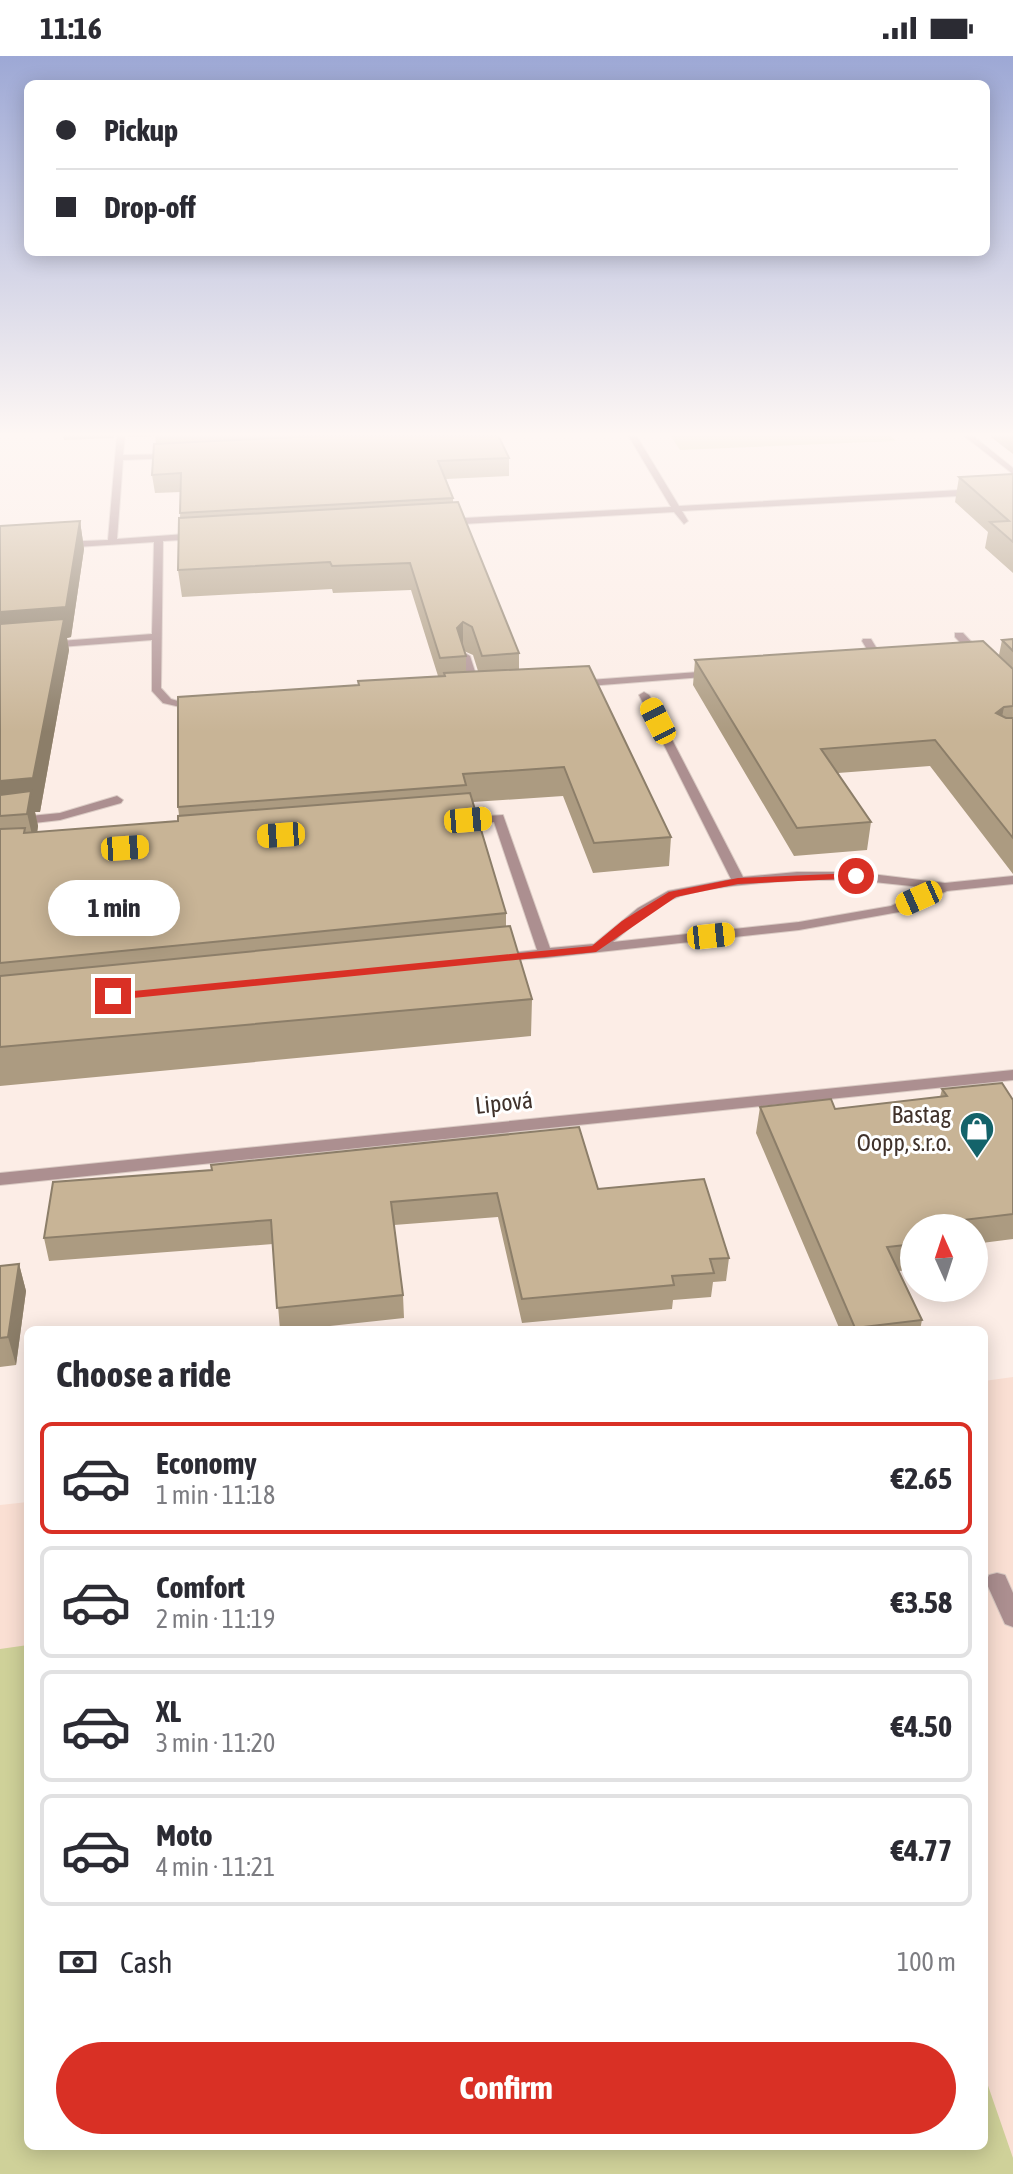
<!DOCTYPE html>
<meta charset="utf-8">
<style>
:root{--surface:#fff;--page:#f2f2f3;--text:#2b2b33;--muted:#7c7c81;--line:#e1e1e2;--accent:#d93025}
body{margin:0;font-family:"Asap Condensed",sans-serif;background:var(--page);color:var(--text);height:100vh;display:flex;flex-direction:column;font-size:30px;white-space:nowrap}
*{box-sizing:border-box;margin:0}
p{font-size:26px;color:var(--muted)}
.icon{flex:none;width:44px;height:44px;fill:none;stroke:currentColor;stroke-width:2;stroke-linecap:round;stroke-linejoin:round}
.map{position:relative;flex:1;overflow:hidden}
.details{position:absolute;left:24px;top:1270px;width:964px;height:824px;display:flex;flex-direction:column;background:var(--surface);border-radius:12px;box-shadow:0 4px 20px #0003}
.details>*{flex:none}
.hud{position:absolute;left:24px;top:24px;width:966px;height:176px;border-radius:12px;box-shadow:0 4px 20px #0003;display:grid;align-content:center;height:176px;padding:0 32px;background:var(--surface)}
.needle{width:52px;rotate:357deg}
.controls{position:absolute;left:900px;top:1158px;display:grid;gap:16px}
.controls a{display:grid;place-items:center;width:88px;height:88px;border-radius:50%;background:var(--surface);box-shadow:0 4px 20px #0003;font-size:40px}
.end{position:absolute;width:36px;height:36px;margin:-18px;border:10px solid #d93025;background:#fff;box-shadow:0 0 0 4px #fff}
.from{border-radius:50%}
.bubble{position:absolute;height:56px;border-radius:28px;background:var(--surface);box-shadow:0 4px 20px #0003;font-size:26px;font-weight:700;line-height:56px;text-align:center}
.car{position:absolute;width:24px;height:48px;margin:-24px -12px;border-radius:10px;box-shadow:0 0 6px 2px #0007;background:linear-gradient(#f5c518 24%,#345 0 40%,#f5c518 0 76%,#345 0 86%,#f5c518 0)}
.hud b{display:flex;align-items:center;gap:28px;height:76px;font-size:30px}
.hud b+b{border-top:2px solid var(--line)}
.hud i{width:20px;height:20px;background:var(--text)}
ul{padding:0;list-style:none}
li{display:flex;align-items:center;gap:24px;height:112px;margin:0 16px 12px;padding:0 16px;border:4px solid var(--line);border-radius:12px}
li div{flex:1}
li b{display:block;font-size:30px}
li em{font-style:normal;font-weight:700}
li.current{border-color:var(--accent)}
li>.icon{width:72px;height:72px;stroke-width:1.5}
h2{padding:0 32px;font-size:36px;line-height:96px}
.pay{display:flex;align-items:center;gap:20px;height:88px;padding:0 32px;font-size:30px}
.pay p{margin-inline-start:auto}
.primary-button{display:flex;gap:16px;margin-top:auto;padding:16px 32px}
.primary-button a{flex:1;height:92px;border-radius:48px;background:var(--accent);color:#fff;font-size:32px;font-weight:700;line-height:92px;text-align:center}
.status{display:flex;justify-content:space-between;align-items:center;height:56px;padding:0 40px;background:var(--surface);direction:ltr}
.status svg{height:22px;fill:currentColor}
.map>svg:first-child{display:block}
.built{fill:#fadfd3}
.green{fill:#cfd199}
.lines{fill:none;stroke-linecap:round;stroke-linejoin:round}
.service-casing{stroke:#dacbc4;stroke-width:2}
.minor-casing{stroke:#dacbc4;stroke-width:2}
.service{fill:#ac8f90;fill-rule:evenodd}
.minor{fill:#ac8f90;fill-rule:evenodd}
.wall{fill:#ac9b81;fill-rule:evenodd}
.shaded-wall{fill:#8c7e69}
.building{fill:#c8b496;stroke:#8c7e69;stroke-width:2}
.route{fill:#d93025}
.labels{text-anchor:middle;stroke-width:6;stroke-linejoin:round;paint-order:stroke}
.street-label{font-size:24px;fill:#40322b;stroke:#fff}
.poi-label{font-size:24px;fill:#40322b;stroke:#fff;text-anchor:end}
</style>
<div class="status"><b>11:16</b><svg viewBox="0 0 49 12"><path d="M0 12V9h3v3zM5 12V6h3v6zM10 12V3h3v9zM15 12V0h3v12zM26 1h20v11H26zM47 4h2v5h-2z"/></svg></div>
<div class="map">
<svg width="1013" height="2118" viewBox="0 0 1013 2118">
<rect width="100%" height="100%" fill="#fcede6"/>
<path class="built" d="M 1013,1321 L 1013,2118 L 0,2118 L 0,1449 L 28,1446 L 28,2090 L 984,2090 L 984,1325 Z"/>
<path class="green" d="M 670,379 L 890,379 L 896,385 L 680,394 Z
M 28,1589 L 28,2090 L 984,2090 L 984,2018 L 1013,2102 L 1013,2118 L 0,2118 L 0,1593 Z"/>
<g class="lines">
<defs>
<path id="service" d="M 117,379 L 125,379 L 123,399 L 174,398 L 178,400 L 174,402 L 123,404 L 117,483 L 199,477 L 203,480 L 199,483 L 163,485 L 161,632 L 171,643 L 202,652 L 202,656 L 163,647 L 152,635 L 152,584 L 47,592 L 42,589 L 47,586 L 152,578 L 154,486 L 61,492 L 56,489 L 61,486 L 108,484 Z
M 628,379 L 636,379 L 679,450 L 1013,431 L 1013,437 L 682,455 L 688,465 L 684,468 L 674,456 L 446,469 L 442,466 L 446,463 L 671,451 Z
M 963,379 L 972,379 L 1013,412 L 1013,418 Z
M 955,577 L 963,577 L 983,598 L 983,602 L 975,602 L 955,581 Z
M 863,583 L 871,583 L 885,606 L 884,608 L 876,608 L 862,585 Z
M 465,597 L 470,600 L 481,634 L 480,636 L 471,634 L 460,600 Z
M 712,615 L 716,616 L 716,620 L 576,631 L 571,628 L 576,625 Z
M 644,636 L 649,639 L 743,821 L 797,816 L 855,816 L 945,827 L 1013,820 L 1013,828 L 947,835 L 899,856 L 799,874 L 545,902 L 494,905 L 492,902 L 494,899 L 537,894 L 494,766 L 457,769 L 453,768 L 453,762 L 503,759 L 550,892 L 594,888 L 638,852 L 668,835 L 731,823 L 639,639 ZM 797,824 L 855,824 L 930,832 L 891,850 L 799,866 L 613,886 C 633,869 655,849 680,840 C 711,830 763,827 797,824 Z
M 117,740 L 123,744 L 121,747 L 60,764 L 0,771 L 0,763 L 60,757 Z
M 997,1517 L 1005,1519 L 1013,1537 L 1013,1571 L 1005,1568 L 986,1526 L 989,1519 Z"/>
<path id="minor" d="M 1013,1014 L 1013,1024 L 0,1129 L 0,1117 Z"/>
</defs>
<use href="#service" class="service-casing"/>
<use href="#minor" class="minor-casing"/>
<use href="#service" class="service"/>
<use href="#minor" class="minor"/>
</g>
<path class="wall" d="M 63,379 L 114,379 L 114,382 L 64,384 Z
M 127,379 L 498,379 L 509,402 L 509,420 L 446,423 L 453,442 L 453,446 L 519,597 L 519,613 L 671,781 L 669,810 L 593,817 L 563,740 L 473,746 L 506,857 L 506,871 L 532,943 L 531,980 L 0,1030 L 0,470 L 80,465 L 84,493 L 71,581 L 67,582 L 69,594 L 40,756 L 35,756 L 38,770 L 37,776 L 178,765 L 179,759 L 178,751 L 358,629 L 358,625 L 438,620 L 411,534 L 333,537 L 332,533 L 182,541 L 178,514 L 181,436 L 155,437 L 152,419 L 156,388 L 155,380 L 128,381 ZM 464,595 L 473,599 L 478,615 L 466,616 L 466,600 Z
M 991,379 L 1013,379 L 1013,398 L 991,381 Z
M 1013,418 L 1013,517 L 985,492 L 988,476 L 955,446 L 959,421 Z
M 1013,583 L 1013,818 L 930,710 L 838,717 L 871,766 L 867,794 L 794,800 L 693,629 L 695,604 L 999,599 L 1002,584 Z
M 942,1033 L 1013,1044 L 1013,1183 L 974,1188 L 974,1172 L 914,1172 L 914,1214 L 898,1215 L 922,1264 L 920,1274 L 840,1274 L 756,1077 L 760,1051 L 835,1053 L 940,1041 Z
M 212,1114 L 598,1133 L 729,1202 L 726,1225 L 713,1226 L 711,1241 L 673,1244 L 672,1253 L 522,1267 L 498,1161 L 394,1169 L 403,1239 L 404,1262 L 293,1274 L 280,1274 L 273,1188 L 49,1205 L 44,1182 Z
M 19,1208 L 26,1235 L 16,1309 L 0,1311 L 0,1210 Z"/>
<path class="shaded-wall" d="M 80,465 L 84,493 L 71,581 L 67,582 L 69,594 L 40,756 L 35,756 L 38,770 L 35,792 L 27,757 L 0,760 L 0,556 Z
M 463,566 L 463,594 L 457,572 Z
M 1004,651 L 999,676 L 996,657 Z
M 19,1208 L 26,1235 L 16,1309 L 8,1281 Z"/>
<path class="building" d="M 338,379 L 498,379 L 509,402 L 438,405 L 453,442 L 180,457 L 181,417 L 152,419 L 154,388 Z
M 1013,418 L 1013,486 L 990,466 L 1009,465 L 959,421 Z
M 458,446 L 519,597 L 482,600 L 472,571 L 463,566 L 457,572 L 466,600 L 440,602 L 410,507 L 332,510 L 330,506 L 178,514 L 179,462 Z
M 80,465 L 66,551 L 0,556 L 0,470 Z
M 64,563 L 33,722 L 0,725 L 0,568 Z
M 1013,583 L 1013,595 L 1002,584 Z
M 983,585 L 1013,613 L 1013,650 L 1004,651 L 996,657 L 1006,662 L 1013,662 L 1013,782 L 935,684 L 821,693 L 871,766 L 797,772 L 695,604 Z
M 589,610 L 671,781 L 594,787 L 564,711 L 463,718 L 466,729 L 178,751 L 178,641 L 359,629 L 358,625 L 445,620 L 444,617 Z
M 31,735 L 27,758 L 0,760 L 0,739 Z
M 470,737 L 506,857 L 0,907 L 0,773 L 25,772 L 24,777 L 178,765 L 178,760 Z
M 510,870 L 532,943 L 0,991 L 0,920 Z
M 1002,1027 L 1013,1044 L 1013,1158 L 963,1164 L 967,1172 L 914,1172 L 914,1188 L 887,1191 L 922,1264 L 855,1272 L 760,1051 L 831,1043 L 835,1053 L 947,1040 L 942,1033 Z
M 579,1071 L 598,1133 L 704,1123 L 729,1202 L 710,1203 L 714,1217 L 672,1220 L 674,1229 L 522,1243 L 497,1137 L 391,1146 L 403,1239 L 277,1252 L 271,1164 L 44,1182 L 53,1126 L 212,1114 L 211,1109 Z
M 19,1208 L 8,1281 L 0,1282 L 0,1210 Z"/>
<linearGradient id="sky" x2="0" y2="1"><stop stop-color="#9da8d5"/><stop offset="0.56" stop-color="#fef7f4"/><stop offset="1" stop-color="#fef7f4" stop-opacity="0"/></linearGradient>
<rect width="1013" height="676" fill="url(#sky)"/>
<path class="route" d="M 856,817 L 861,820 L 860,822 L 738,828 L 676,841 L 596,896 L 113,944 L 107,940 L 113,937 L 592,890 L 622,865 L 669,836 L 738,822 Z"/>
<defs>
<symbol id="shop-pin" viewBox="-11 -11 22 30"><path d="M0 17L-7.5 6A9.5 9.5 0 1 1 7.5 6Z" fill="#14636a" stroke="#fff"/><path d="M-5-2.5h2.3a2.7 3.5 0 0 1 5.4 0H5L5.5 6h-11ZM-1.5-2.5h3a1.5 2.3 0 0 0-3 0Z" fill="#fff"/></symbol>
</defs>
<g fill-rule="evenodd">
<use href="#shop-pin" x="957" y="1053" width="40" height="54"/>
</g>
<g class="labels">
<g class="street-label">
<text transform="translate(504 1047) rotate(-6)" y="8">Lipová</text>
</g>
<g class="poi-label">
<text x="951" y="1067">Bastag<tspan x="951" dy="28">Oopp, s.r.o.</tspan></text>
</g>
</g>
</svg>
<div class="controls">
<a><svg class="needle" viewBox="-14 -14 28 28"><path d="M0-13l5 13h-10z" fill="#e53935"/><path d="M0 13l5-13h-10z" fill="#7c7c81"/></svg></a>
</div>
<i class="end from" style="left:856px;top:820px"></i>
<i class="end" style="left:113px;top:940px"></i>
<div class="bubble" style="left:48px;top:824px;width:132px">1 min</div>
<i class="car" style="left:658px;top:665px;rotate:333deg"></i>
<i class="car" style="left:468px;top:764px;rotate:85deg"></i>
<i class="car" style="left:281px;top:779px;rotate:266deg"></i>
<i class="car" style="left:125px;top:792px;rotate:86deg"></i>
<i class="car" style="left:919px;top:842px;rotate:246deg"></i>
<i class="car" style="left:711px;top:880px;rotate:84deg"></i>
<div class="hud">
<b><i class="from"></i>Pickup</b>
<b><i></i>Drop-off</b>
</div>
<section class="details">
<h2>Choose a ride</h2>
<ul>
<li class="current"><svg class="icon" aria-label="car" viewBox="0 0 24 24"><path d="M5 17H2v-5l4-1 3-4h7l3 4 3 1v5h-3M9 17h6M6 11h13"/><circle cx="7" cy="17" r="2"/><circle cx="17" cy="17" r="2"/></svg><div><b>Economy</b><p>1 min · 11:18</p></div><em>€2.65</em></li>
<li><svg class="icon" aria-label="car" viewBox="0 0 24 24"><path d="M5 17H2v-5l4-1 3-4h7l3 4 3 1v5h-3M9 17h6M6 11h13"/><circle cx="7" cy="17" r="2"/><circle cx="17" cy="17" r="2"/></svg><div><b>Comfort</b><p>2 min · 11:19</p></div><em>€3.58</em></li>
<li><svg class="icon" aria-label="car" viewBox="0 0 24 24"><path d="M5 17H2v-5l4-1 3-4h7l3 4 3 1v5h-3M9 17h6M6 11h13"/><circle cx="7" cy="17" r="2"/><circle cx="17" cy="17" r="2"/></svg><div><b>XL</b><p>3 min · 11:20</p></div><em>€4.50</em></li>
<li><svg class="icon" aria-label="car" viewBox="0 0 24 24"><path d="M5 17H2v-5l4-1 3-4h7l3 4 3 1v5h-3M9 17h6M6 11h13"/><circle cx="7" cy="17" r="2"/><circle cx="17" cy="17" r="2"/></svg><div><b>Moto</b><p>4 min · 11:21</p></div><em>€4.77</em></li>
</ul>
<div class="pay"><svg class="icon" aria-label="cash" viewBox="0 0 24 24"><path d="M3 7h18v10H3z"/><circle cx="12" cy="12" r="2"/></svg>Cash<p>100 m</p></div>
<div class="primary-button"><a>Confirm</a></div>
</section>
</div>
